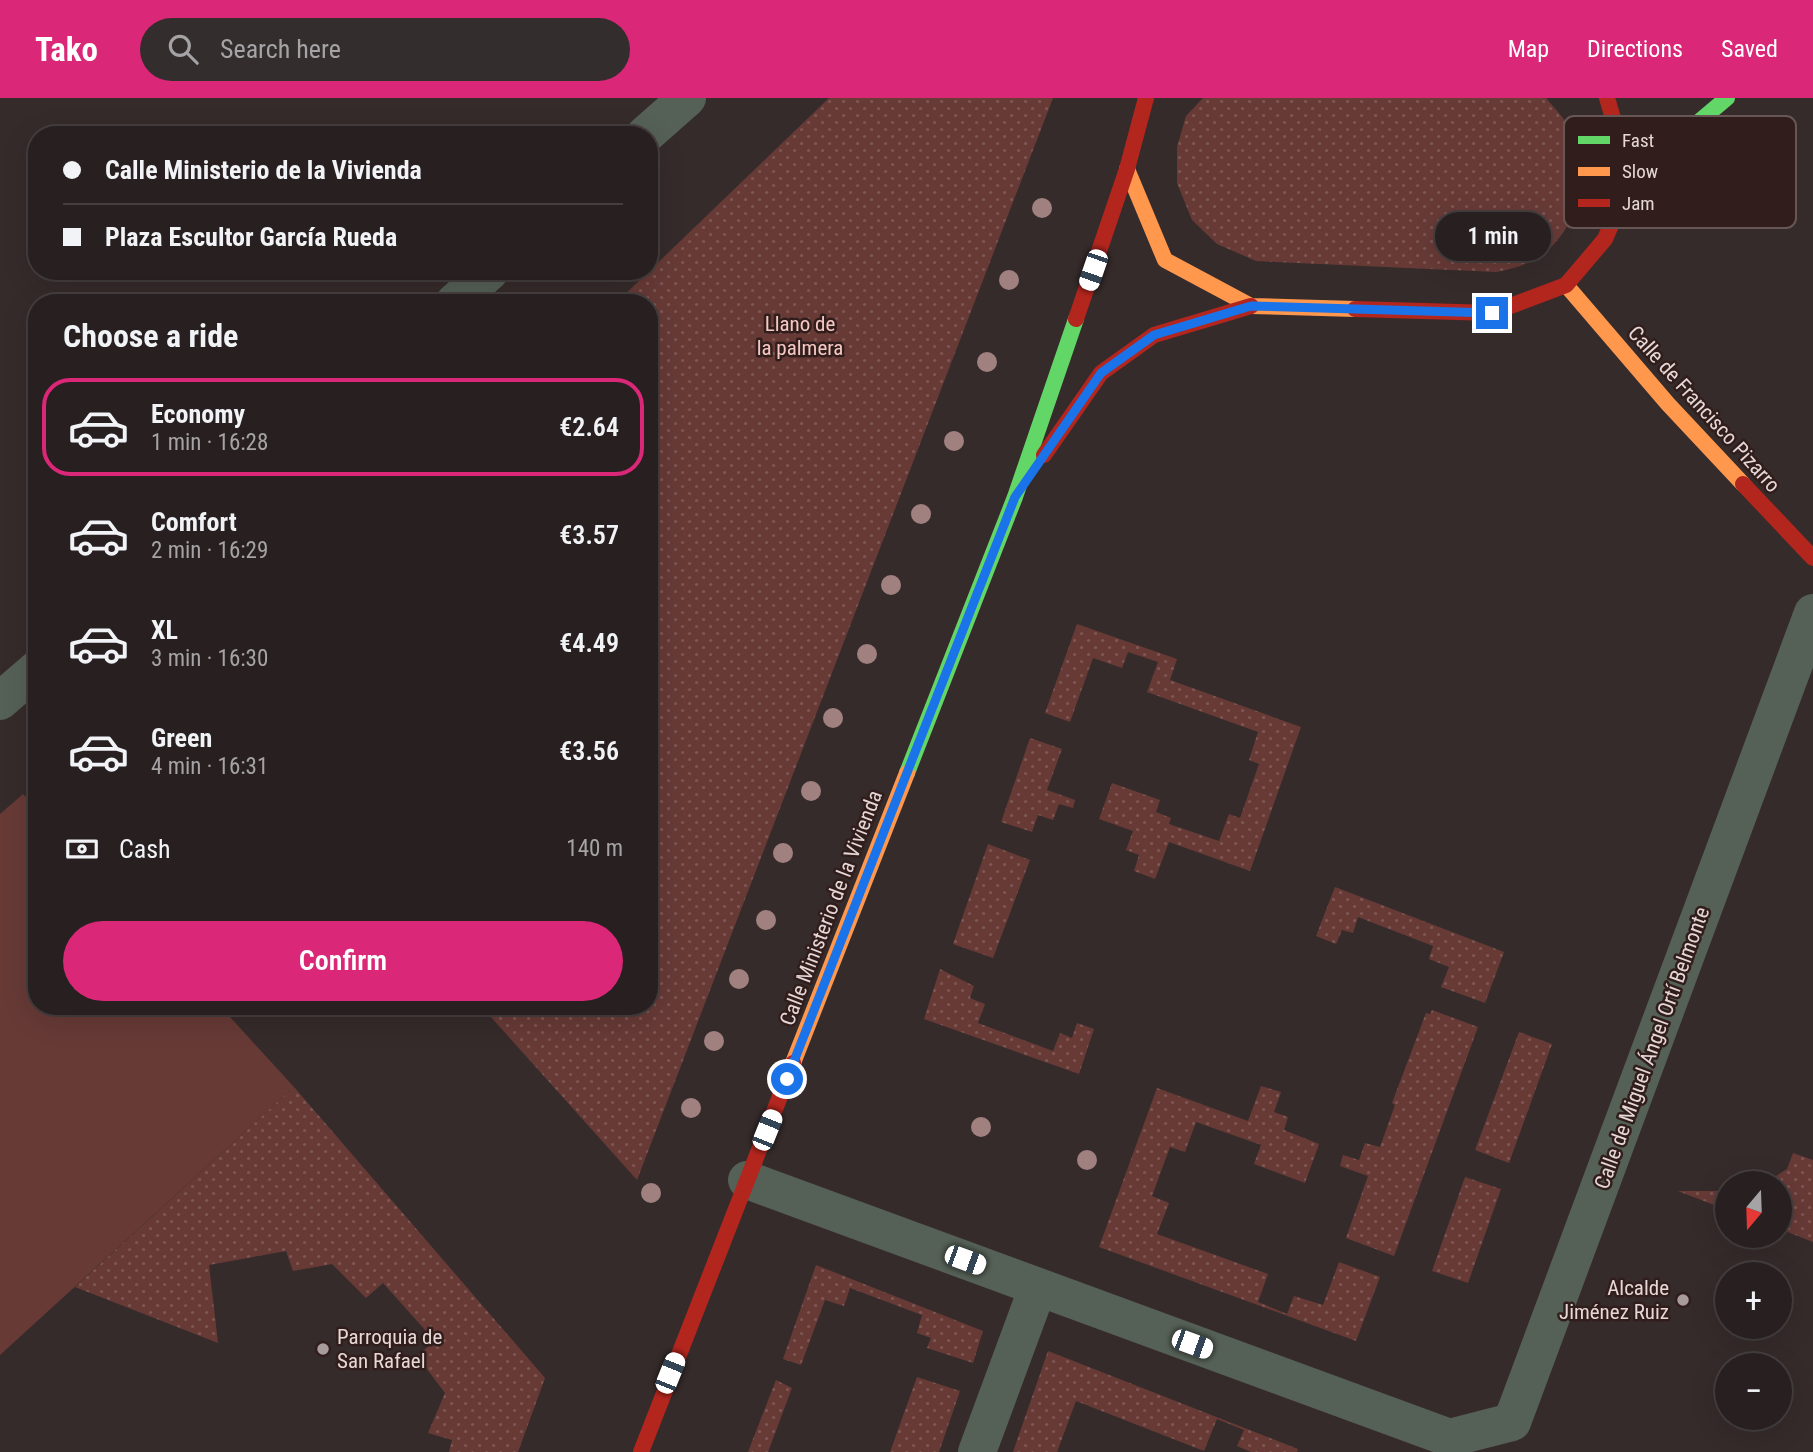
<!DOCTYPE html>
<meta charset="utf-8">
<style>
:root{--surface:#282020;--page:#342d2d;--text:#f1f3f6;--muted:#a5a3a5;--line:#443e3e;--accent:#db2777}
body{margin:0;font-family:"Roboto Condensed",sans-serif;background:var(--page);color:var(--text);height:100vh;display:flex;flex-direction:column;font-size:26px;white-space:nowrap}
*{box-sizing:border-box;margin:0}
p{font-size:23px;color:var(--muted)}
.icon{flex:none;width:38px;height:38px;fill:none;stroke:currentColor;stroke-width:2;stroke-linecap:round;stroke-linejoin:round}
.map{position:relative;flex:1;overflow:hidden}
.drawer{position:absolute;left:28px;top:196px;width:630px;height:721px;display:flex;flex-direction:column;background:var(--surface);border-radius:28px;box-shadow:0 7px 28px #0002,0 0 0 2px var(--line)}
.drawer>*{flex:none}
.guide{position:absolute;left:28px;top:28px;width:630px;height:154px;border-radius:28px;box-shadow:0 7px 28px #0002,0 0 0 2px var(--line);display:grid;align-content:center;height:154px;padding:0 35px;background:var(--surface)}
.needle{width:46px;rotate:199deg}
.buttons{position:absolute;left:1715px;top:1073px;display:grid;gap:14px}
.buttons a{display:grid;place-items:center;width:77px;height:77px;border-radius:50%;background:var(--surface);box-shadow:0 7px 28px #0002,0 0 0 2px var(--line);font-size:35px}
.end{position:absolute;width:32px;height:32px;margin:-16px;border:9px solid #1a73e8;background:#fff;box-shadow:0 0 0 4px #fff}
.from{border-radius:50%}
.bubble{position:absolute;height:49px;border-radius:24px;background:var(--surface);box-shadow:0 7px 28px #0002,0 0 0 2px var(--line);font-size:23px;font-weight:600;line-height:49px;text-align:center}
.car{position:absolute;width:21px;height:42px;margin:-21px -10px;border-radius:9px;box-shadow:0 0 5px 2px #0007;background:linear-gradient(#fff 24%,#345 0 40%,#fff 0 76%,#345 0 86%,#fff 0)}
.guide b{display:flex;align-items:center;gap:24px;height:66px;font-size:26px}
.guide b+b{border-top:2px solid var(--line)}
.guide i{width:18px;height:18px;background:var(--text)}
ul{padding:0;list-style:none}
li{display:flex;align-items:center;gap:21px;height:98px;margin:0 14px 10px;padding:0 21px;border:4px solid transparent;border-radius:28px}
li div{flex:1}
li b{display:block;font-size:26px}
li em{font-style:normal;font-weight:600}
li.selected{border-color:var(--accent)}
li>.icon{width:63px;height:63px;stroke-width:1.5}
h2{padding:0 35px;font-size:32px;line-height:84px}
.pay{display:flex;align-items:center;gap:18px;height:77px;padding:0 35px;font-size:26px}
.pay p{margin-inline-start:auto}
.primary-button{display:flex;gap:14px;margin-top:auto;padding:14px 35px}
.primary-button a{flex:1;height:80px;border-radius:42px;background:var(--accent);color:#fff;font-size:28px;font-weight:600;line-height:80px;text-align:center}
header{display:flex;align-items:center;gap:42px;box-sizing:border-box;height:98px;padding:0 35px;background:var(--accent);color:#fff}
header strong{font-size:33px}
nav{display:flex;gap:38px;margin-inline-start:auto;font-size:24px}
.search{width:490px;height:63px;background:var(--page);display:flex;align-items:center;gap:18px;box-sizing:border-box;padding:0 24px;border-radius:38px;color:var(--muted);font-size:26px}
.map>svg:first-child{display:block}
.grass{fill:#673a36}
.park{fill:url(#park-dots)}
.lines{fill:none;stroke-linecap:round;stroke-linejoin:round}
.street{stroke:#556056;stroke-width:38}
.fast{stroke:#63d668;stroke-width:16}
.slow{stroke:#ff974d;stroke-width:16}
.jam{stroke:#b3261e;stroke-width:16}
.tree{fill:#a0817f}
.route{stroke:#1a73e8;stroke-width:9}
.poi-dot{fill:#a89b9b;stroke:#311e1c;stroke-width:2.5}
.labels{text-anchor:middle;stroke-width:5;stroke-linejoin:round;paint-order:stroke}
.park-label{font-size:21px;fill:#f6c8c3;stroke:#311e1c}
.street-label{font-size:21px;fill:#e6d8d7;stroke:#311e1c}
.poi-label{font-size:21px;fill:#e6d8d7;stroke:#311e1c;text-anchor:end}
.key{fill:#311e1c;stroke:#675654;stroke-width:2}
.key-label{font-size:19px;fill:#e6d8d7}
</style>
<header>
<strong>Tako</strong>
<div class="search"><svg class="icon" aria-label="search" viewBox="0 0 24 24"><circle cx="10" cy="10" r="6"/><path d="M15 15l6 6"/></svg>Search here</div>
<nav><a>Map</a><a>Directions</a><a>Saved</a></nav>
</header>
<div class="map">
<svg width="1813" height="1354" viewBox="0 0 1813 1354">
<defs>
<pattern id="park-dots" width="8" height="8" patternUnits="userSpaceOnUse" patternTransform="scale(1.75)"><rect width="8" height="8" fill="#673a36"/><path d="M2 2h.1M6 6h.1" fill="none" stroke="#7d5652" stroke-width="1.8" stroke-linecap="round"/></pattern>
</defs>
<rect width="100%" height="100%" fill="#362b2b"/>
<path class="grass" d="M 23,696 L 37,710 L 37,908 L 220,908 L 294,989 L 0,1257 L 0,716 Z"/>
<path class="park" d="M 829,0 L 1053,0 L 637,1082 L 481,908 L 649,908 L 649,205 L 616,205 Z
M 1203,0 L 1546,0 C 1556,12 1569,25 1575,39 C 1592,80 1575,137 1537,160 C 1524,168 1511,171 1496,174 L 1256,163 L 1217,146 L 1192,122 L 1177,85 L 1177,49 L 1186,18 Z
M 1077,526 L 1177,561 L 1170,582 L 1301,629 L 1250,773 L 1169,744 L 1155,781 L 1134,773 L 1139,757 L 1126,752 L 1133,733 L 1099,721 L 1112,685 L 1160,702 L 1156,714 L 1171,720 L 1169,726 L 1219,743 L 1229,716 L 1240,720 L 1259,666 L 1249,662 L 1258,634 L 1147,594 L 1158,564 L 1128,554 L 1122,570 L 1093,560 L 1070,624 L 1045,615 Z
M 1030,640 L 1062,651 L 1047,692 L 1075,702 L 1073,710 L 1059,706 L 1053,722 L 1038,717 L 1032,734 L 1001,724 Z
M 988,746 L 1030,762 L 993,860 L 953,846 Z
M 1335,789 L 1504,854 L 1485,905 L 1441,889 L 1449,869 L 1429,861 L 1433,848 L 1358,819 L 1353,835 L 1342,832 L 1336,846 L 1316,838 Z
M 940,871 L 974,888 L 970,900 L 985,906 L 978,925 L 1053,953 L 1060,935 L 1072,940 L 1077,925 L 1094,931 L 1079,976 L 924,921 Z
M 1432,912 L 1478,929 L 1394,1158 L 1346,1140 L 1368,1078 L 1340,1068 L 1343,1057 L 1359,1062 L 1365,1045 L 1380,1049 L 1395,1007 L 1392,1005 L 1426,915 L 1430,916 Z
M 1519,934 L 1552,946 L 1509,1065 L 1475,1052 Z
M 1261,988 L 1281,994 L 1274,1014 L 1288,1019 L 1284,1032 L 1319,1046 L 1305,1085 L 1254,1066 L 1261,1047 L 1196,1024 L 1185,1054 L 1170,1049 L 1152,1098 L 1169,1105 L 1157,1136 L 1268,1176 L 1258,1204 L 1287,1216 L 1294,1198 L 1323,1207 L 1339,1164 L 1380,1179 L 1356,1243 L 1099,1149 L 1157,990 L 1248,1023 Z
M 294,989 L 545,1280 L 518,1354 L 449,1354 L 452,1342 L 428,1335 L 445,1295 L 417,1258 L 435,1243 L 383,1185 L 366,1200 L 332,1166 L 293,1173 L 286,1153 L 209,1167 L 218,1245 L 75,1189 Z
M 1793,1055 L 1813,1062 L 1813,1144 L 1780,1131 L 1780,1085 L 1765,1085 L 1787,1071 Z
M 1465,1079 L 1501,1091 L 1468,1185 L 1432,1173 Z
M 1678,1093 L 1727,1093 L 1727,1112 Z
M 816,1167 L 983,1233 L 973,1265 L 927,1250 L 931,1240 L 917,1235 L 922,1217 L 850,1190 L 844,1208 L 825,1202 L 801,1267 L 783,1261 Z
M 1048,1253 L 1298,1351 L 1297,1354 L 1251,1354 L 1237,1348 L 1244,1332 L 1217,1321 L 1204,1353 L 1076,1303 L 1057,1354 L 1013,1354 Z
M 917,1279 L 960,1293 L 939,1354 L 890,1354 Z
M 776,1282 L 792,1290 L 768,1354 L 748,1354 Z"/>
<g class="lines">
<path class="street" d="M 645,37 L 687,0
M 454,205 L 490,173
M 0,603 L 37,571
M 747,1082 L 1450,1340 L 1512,1324 L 1813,515
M 977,1354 L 1038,1189"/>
<path class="fast" d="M 1631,81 L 1727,0
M 907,675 L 1015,399 L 1076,221"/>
<path class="slow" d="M 1127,71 L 1165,162 L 1251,208 L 1355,211
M 1566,187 L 1668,306 L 1743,386
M 793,965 L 907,675"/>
<path class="jam" d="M 1355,211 L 1492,215 L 1566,187 L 1605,141 L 1631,81 L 1607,0
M 1076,221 L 1127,71 L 1146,0
M 1044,357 L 1101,275 L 1154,237 L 1251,208
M 1743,386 L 1813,460
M 641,1354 L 793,965"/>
</g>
<g class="tree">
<circle cx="1042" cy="110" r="10"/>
<circle cx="1009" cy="182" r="10"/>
<circle cx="987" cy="264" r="10"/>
<circle cx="954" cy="343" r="10"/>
<circle cx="921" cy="416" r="10"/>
<circle cx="891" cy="487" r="10"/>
<circle cx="867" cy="556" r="10"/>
<circle cx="833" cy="620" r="10"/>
<circle cx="811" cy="693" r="10"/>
<circle cx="783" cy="755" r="10"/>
<circle cx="766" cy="822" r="10"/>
<circle cx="739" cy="881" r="10"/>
<circle cx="714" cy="943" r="10"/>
<circle cx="691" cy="1010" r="10"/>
<circle cx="981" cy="1029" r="10"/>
<circle cx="1087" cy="1062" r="10"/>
<circle cx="651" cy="1095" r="10"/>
</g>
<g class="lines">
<path class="route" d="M 787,981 L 1015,399 L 1101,275 L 1154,237 L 1251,208 L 1492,215"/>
</g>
<g class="poi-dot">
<circle cx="1683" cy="1202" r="7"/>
<circle cx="323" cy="1251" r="7"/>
</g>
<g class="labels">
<g class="park-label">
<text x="800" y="233">Llano de<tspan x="800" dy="24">la palmera</tspan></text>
</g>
<g class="street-label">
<text transform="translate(1704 311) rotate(48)" y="7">Calle de Francisco Pizarro</text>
<text transform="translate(831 810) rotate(-69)" y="7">Calle Ministerio de la Vivienda</text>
<text transform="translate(1652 950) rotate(-70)" y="7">Calle de Miguel Ángel Ortí Belmonte</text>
</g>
<g class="poi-label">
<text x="1669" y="1197">Alcalde<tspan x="1669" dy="24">Jiménez Ruiz</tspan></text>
<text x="337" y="1246" text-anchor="start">Parroquia de<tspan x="337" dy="24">San Rafael</tspan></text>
</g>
</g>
<rect x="1564" y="18" width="232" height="112" rx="10" class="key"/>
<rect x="1578" y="38" width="32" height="8" fill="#63d668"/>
<rect x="1578" y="69" width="32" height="9" fill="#ff974d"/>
<rect x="1578" y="101" width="32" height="8" fill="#b3261e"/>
<g class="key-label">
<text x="1622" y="49">Fast</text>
<text x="1622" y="80">Slow</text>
<text x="1622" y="112">Jam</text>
</g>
</svg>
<div class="buttons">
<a><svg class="needle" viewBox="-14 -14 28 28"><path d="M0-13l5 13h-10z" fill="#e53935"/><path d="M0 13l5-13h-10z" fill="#a5a3a5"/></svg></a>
<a>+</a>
<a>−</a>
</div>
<i class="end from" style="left:787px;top:981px"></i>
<i class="end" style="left:1492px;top:215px"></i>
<div class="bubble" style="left:1435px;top:114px;width:116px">1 min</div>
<i class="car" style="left:1093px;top:172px;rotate:199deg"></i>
<i class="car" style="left:767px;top:1032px;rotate:22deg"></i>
<i class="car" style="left:965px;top:1162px;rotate:110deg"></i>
<i class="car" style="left:1192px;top:1246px;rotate:110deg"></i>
<i class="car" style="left:670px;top:1275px;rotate:22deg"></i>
<div class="guide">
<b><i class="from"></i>Calle Ministerio de la Vivienda</b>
<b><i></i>Plaza Escultor García Rueda</b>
</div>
<section class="drawer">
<h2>Choose a ride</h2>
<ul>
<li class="selected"><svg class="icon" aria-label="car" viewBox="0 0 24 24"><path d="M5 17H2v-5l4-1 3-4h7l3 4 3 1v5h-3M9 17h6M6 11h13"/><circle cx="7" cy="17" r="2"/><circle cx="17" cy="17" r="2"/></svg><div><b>Economy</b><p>1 min · 16:28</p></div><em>€2.64</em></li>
<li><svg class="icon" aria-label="car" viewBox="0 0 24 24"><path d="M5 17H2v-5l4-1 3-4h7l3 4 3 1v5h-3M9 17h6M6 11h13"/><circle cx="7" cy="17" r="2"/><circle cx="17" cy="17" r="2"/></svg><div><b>Comfort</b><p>2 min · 16:29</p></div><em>€3.57</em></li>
<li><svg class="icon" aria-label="car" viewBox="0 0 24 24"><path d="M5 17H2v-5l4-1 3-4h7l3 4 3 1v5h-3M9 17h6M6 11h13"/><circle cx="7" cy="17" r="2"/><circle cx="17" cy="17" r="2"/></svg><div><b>XL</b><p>3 min · 16:30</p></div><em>€4.49</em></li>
<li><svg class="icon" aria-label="car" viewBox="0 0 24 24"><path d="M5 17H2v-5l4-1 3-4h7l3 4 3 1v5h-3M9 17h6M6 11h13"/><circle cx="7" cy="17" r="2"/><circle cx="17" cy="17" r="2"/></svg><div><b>Green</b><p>4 min · 16:31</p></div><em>€3.56</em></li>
</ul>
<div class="pay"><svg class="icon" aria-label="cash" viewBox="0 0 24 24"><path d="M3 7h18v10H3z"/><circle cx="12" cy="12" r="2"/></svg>Cash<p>140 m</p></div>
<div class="primary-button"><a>Confirm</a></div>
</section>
</div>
